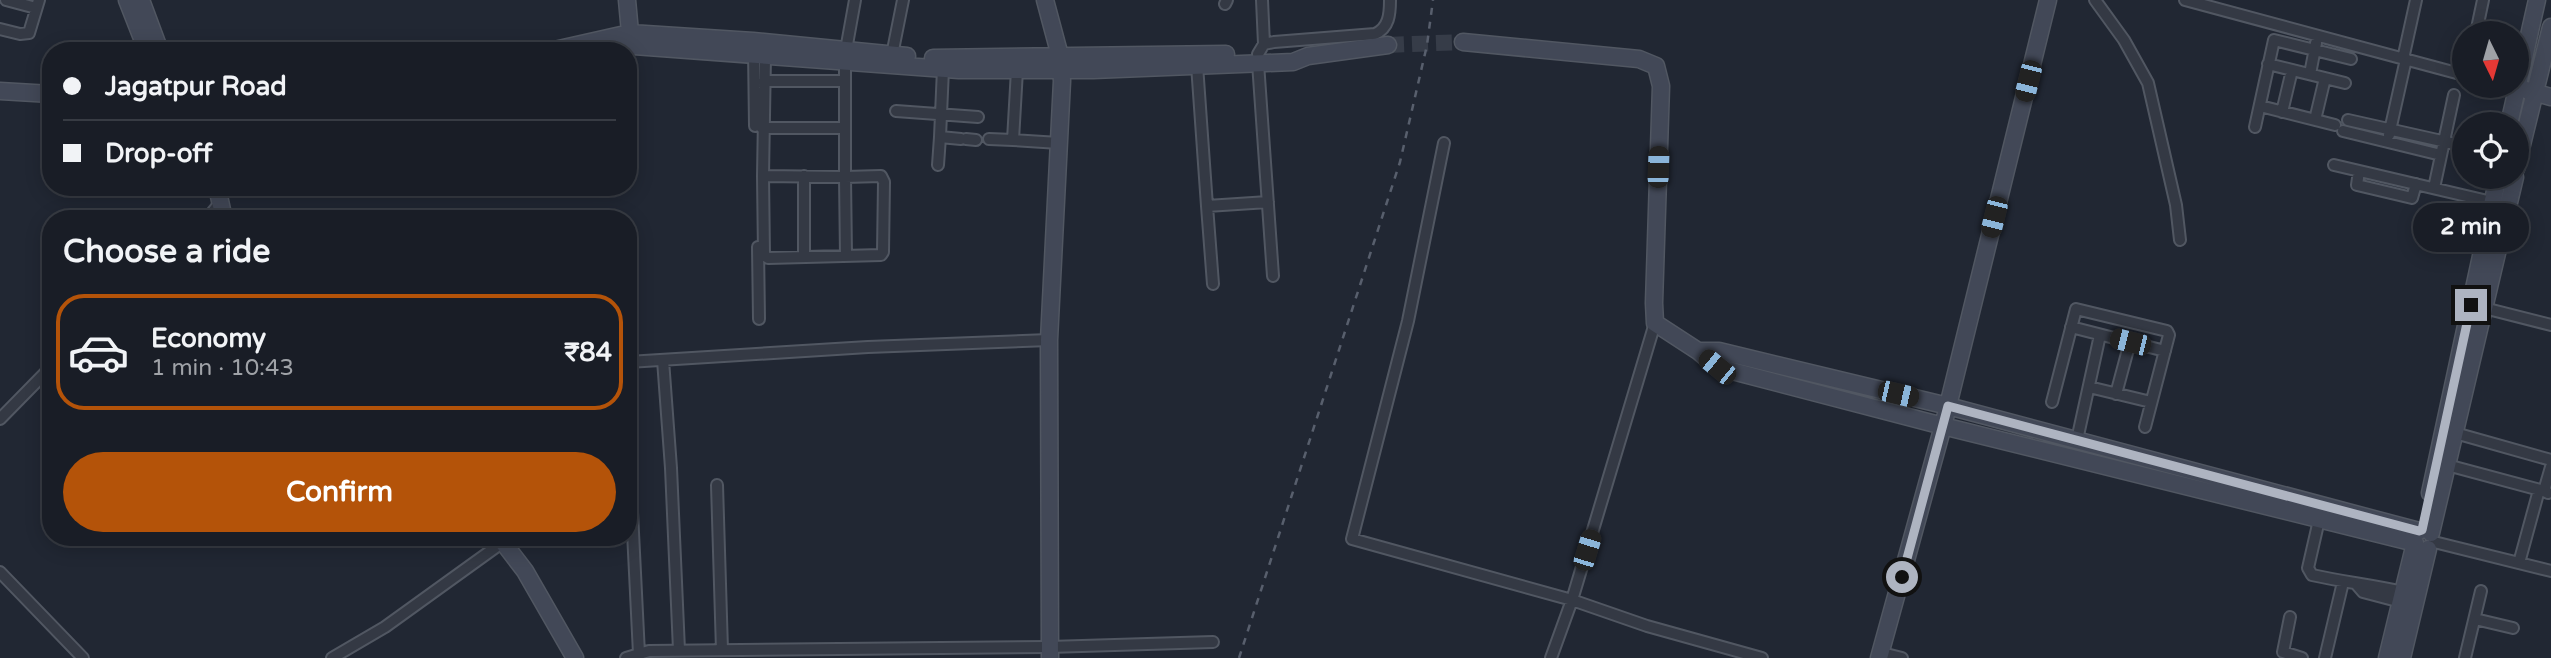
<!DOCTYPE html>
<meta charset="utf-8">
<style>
:root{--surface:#191d26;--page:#22262e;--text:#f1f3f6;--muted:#9fa2a7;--line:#373b43;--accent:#b45309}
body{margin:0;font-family:"Varela Round",sans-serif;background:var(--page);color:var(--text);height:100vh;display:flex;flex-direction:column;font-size:26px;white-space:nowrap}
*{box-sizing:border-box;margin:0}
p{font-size:23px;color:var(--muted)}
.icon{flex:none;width:38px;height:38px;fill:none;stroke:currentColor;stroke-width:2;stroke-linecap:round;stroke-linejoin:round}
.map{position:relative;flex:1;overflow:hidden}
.details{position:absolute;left:42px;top:210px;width:595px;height:336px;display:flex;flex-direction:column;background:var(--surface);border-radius:28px;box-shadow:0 4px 18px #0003,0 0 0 2px var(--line)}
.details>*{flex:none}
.top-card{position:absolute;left:42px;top:42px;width:595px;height:154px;border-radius:28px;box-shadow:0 4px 18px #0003,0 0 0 2px var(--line);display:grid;align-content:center;height:154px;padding:0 21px;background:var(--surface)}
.needle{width:46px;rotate:175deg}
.fabs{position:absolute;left:2452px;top:21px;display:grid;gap:14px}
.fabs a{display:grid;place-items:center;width:77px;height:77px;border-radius:50%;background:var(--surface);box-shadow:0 4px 18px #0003,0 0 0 2px var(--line);font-size:35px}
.end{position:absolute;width:32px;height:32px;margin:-16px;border:9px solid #aeb4c1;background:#111;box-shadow:0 0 0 4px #111}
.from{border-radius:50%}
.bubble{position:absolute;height:49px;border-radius:24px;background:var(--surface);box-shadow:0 4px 18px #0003,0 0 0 2px var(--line);font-size:23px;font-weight:700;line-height:49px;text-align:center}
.car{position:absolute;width:21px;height:42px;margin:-21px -10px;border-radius:9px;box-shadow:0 0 5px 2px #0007;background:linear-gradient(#222 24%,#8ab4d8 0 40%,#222 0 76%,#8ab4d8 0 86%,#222 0)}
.top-card b{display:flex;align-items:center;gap:24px;height:66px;font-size:26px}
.top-card b+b{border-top:2px solid var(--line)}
.top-card i{width:18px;height:18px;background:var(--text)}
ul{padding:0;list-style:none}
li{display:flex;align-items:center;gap:21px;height:116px;margin:0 14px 10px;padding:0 7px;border:4px solid transparent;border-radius:28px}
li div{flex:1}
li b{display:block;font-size:26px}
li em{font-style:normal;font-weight:700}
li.current{border-color:var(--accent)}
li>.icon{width:63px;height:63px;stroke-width:1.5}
h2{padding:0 21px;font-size:32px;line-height:84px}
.button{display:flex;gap:14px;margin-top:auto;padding:14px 21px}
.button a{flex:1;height:80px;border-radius:42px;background:var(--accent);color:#fff;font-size:28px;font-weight:700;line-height:80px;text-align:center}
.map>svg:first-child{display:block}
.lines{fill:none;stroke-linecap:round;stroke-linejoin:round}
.secondary-tunnel{stroke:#363c48;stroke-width:16;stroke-dasharray:16 8;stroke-linecap:butt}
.street-casing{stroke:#515762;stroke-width:14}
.secondary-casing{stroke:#515762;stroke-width:19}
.street{stroke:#343944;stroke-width:10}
.secondary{stroke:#424857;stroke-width:16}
.rail{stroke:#585f6d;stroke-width:2.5;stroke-dasharray:7 7;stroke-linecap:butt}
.route{stroke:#aeb4c1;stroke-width:9}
</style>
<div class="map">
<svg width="2551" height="658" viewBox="0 0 2551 658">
<rect width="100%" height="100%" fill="#212733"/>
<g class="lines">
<path class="secondary-tunnel" d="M 1388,45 L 1463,42"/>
<defs>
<path id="street" d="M 6,0 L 36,8
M 1262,0 L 1264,44
M 2095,0 L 2124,40 L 2148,83 L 2176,205 L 2180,240
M 2185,0 L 2464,75
M 1225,4 L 1227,0
M 0,29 L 20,34 L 29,33 L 39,0
M 2476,33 L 2483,0
M 846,50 L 855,0
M 754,51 L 755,126
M 1258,54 L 1264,44 L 1274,42 L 1375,34 C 1389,28 1390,14 1390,0
M 892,55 L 903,0
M 765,56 L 763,176 L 845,177 L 845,62
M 2403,59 L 2416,0
M 1258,63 L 1273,276
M 2268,64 L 2345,83
M 1197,65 L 1207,206
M 943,69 L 940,137 L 961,139
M 1017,70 L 1013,140 L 1059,143
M 2310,74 L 2316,43
M 764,81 L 844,81
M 2260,106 L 2335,125
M 896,111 L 978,117
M 2282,112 L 2292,70
M 2315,120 L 2325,78
M 2348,120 L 2464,146
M 2255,127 L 2274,40 L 2351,59
M 762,128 L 845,128
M 2343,131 L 2441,155
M 2389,135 L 2406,59
M 966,139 L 976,140
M 989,139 L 1013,140
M 1444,143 L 1408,321 L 1352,539 L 1572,600 L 1647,626 L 1762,658
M 938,165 L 940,137
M 2334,165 L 2492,202
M 2359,171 L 2357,185 L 2412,198 L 2416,184
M 763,176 L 764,255 L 768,258 L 881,255 L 883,252 L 884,182 L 881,176 L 845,177 L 846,256
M 804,176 L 804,257
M 2434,188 L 2454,95
M 207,219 L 220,203
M 758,247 L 759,319
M 1213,284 L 1207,206 L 1268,202
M 2484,308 L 2551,325
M 2071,327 L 2165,351
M 663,360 L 671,468 L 679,650
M 628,362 L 868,347 L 1049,340
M 2089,387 L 2151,402
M 2116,394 L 2130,342
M 2052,402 L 2076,309 L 2167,331 L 2169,335 L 2145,427
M 0,419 L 51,367
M 2455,433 L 2551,460
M 2077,440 L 2100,335
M 2447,465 L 2544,491
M 717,485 L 722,650
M 2548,493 L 2544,491 L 2551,467
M 632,512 L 639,654
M 2319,520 L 2308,568 L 2312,575 C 2343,582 2372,585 2403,592
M 2434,542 L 2551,571
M 2519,563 L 2539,490
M 0,572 L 83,658
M 2357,585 L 2363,592 L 2401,602
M 2290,617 L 2283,652 L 2302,658
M 2475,619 L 2513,628
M 1882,653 L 1902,658
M 332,658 L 385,627 L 503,542
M 626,658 L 649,651 L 1049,647 L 1213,642
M 1551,658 L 1572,600 L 1655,323
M 2325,658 L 2343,582
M 2465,658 L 2481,591"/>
<path id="secondary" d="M 127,0 L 147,51
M 141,0 L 160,51
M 627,0 L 631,43
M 1045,0 L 1060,56 L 1062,81 L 1049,340 L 1050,658
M 1463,42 L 1639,59 L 1656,66 L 1661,86 L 1654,303 L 1655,323 L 1698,351 L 1717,367 L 1943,426 L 2415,543 L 2387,658
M 550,51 L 630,33 L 753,41 L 907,56
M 599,51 L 634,46 L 959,70 L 1093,70 L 1293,62 L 1308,56 L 1388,45
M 933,58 L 1226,54
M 2526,90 L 2551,97
M 0,91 L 51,94
M 2509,124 L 2537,0
M 2516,169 L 2551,27
M 217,187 L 224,219
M 1698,351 L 1719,351 L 1948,406 L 2419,531
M 2430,493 L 2498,177
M 2431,533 L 2515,177
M 499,537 L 525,571 L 575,658
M 1879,658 L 1943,426 L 2048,0
M 2402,658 L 2428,549"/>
</defs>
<use href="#street" class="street-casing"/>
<use href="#secondary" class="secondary-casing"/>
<use href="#street" class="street"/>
<use href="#secondary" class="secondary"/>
<path class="rail" d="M 1239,658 L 1400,162 L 1427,45 L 1433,0"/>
</g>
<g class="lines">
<path class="route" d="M 1902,577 L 1948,406 L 2419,531 L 2422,530 L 2471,305"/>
</g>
</svg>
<div class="fabs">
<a><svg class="needle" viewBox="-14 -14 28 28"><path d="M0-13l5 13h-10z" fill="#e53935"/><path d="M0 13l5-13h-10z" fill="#9fa2a7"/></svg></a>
<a><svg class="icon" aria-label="locate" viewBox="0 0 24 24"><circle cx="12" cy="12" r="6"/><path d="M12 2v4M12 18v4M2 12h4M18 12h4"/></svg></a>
</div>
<i class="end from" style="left:1902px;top:577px"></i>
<i class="end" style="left:2471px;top:305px"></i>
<div class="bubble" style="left:2413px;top:203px;width:116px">2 min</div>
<i class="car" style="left:2028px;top:81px;rotate:194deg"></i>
<i class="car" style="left:1658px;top:167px;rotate:2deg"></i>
<i class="car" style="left:1994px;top:217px;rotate:194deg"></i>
<i class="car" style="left:2130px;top:342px;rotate:284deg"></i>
<i class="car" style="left:1717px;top:367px;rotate:309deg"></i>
<i class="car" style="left:1898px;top:394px;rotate:103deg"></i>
<i class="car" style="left:1587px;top:550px;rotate:17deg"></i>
<div class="top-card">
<b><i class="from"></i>Jagatpur Road</b>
<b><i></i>Drop-off</b>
</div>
<section class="details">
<h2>Choose a ride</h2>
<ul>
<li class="current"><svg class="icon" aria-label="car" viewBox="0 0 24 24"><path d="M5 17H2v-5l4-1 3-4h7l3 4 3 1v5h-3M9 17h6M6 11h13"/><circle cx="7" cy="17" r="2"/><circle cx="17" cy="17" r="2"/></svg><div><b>Economy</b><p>1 min · 10:43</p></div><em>₹84</em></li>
</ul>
<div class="button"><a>Confirm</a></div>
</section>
</div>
